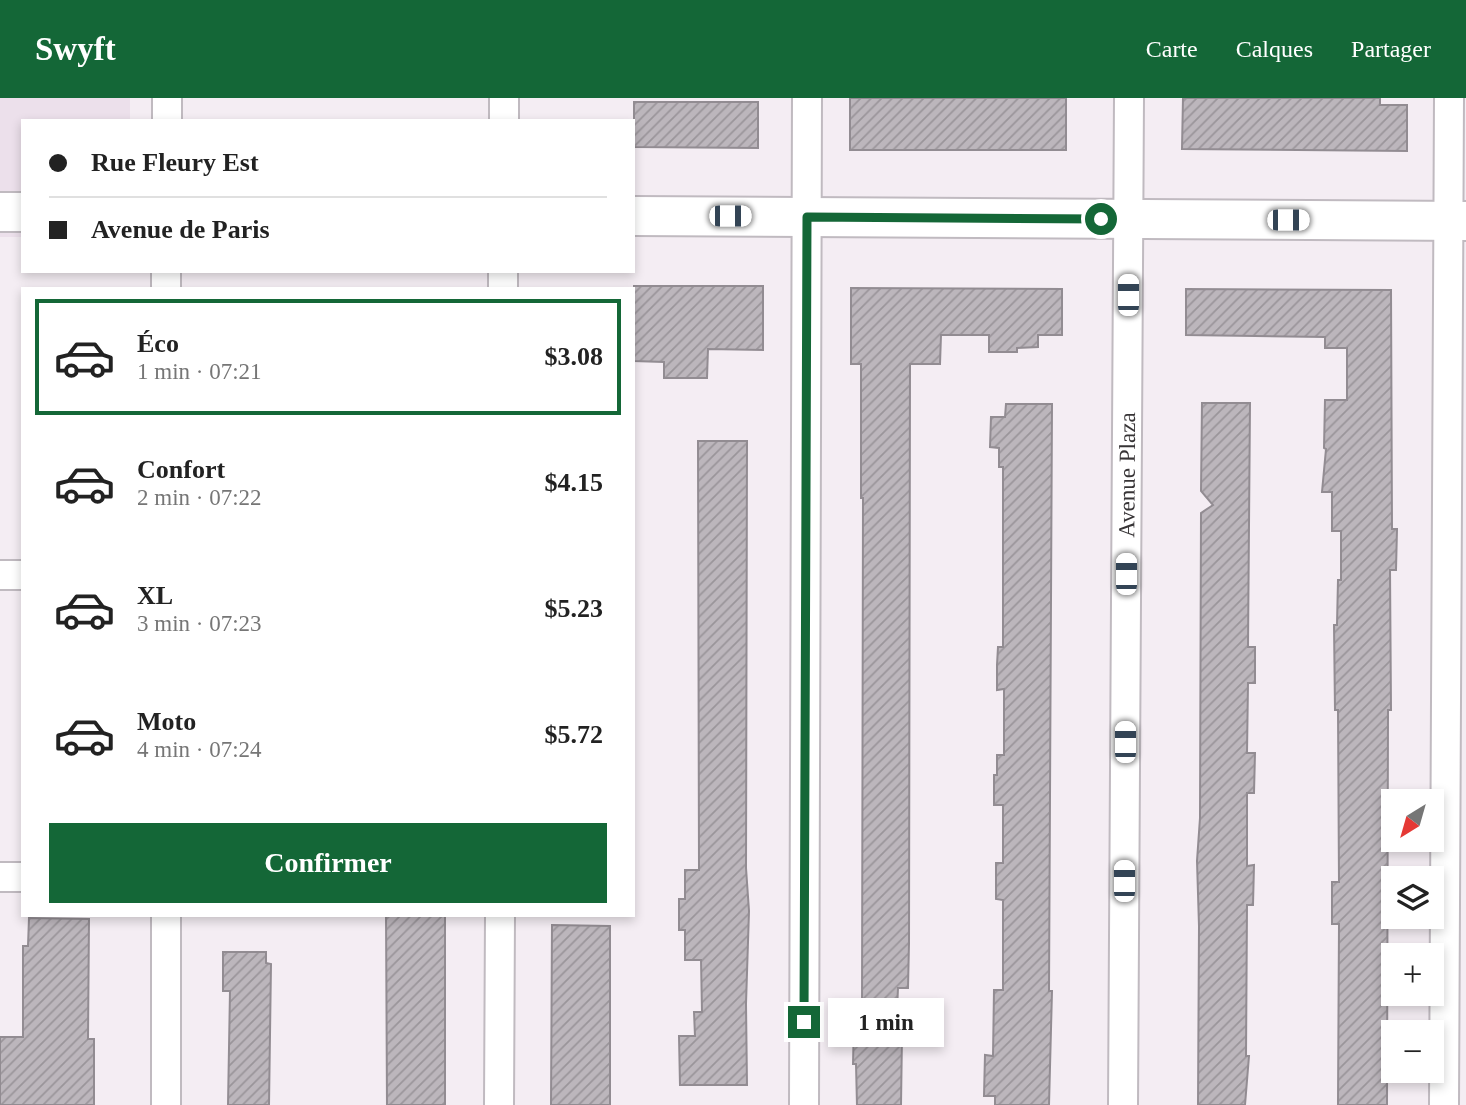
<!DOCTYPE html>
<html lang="fr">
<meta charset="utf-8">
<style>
:root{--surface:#fff;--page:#f2f2f2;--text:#222;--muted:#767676;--line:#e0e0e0;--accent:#146737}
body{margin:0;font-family:"Times New Roman",serif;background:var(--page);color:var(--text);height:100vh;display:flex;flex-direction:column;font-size:26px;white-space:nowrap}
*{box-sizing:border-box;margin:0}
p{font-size:23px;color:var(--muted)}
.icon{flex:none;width:38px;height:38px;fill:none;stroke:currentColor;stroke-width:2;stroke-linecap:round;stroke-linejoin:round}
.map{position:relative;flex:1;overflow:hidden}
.drawer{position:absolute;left:21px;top:189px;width:614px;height:630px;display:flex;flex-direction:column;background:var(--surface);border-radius:0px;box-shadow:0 4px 10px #0003}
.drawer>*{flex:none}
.banner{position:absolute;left:21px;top:21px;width:614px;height:154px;border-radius:0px;box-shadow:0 4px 10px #0003;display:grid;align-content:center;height:154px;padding:0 28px;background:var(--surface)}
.needle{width:46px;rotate:217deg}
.fabs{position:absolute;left:1381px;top:691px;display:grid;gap:14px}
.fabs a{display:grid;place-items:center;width:63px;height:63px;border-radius:0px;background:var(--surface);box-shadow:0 4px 10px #0003;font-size:35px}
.end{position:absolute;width:32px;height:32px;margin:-16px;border:9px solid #146737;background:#fff;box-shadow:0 0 0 4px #fff}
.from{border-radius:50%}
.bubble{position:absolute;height:49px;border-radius:0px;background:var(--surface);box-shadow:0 4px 10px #0003;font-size:23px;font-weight:700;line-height:49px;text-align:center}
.car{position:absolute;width:21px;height:42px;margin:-21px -10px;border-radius:9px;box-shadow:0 0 5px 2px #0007;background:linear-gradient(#fff 24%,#345 0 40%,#fff 0 76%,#345 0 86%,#fff 0)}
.banner b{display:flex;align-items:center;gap:24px;height:66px;font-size:26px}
.banner b+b{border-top:2px solid var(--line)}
.banner i{width:18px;height:18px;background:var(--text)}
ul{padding:12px 0 0;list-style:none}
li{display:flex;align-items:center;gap:21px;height:116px;margin:0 14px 10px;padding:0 14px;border:4px solid transparent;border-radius:0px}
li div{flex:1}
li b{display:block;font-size:26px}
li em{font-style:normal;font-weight:700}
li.current{border-color:var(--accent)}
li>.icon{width:63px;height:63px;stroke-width:1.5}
.action{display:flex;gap:14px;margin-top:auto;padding:14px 28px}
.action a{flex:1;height:80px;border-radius:0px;background:var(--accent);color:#fff;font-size:28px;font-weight:700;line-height:80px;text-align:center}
header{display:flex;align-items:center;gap:42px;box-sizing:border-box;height:98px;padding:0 35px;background:var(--accent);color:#fff}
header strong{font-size:33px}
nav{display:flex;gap:38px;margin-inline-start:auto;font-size:24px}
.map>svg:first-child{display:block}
.built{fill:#ece0eb}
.building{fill:url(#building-hatch);stroke:#928c92;stroke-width:2}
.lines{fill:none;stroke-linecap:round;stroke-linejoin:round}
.street-casing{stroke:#c0bac0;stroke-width:32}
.secondary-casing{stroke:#c0bac0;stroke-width:42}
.street{stroke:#fff;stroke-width:28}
.secondary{stroke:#fff;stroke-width:38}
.route{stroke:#146737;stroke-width:9}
.labels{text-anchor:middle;stroke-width:6;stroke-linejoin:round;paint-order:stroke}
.street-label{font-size:23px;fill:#373436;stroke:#f4edf3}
</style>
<header>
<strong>Swyft</strong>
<nav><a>Carte</a><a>Calques</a><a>Partager</a></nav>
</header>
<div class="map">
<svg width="1466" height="1007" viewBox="0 0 1466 1007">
<defs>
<pattern id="building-hatch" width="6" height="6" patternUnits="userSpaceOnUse" patternTransform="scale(1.75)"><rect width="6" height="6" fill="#bcb6bc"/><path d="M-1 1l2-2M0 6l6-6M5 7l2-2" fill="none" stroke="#9a959a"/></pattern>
</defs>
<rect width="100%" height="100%" fill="#f4edf3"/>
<path class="built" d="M 0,0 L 130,0 L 130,23 L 23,23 L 23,139 L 0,139 Z"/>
<path class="building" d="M 850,0 L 1066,0 L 1066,52 L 850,52 Z
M 1183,0 L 1380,0 L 1380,7 L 1407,7 L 1407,53 L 1182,51 Z
M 634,4 L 758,4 L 758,50 L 634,49 Z
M 634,188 L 763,188 L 763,252 L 708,251 L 707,280 L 664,280 L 664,264 L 634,263 Z
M 851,190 L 1062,191 L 1062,237 L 1038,237 L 1038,249 L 1017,250 L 1017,254 L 989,254 L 989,237 L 941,237 L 940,266 L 910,266 L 909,845 L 908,890 L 898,890 L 896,936 L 902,937 L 901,1007 L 857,1007 L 856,966 L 853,966 L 854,922 L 862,923 L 863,400 L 861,400 L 861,266 L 851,266 Z
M 1186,191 L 1391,192 L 1392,431 L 1397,431 L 1396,472 L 1390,472 L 1391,612 L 1388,612 L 1387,1007 L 1338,1007 L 1339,826 L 1332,826 L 1332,784 L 1339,784 L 1338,612 L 1335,612 L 1334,527 L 1337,527 L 1338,482 L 1341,482 L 1341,433 L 1332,433 L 1332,394 L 1322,394 L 1326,351 L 1324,350 L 1325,302 L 1347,302 L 1347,250 L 1325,250 L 1325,239 L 1186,237 Z
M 1202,305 L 1250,305 L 1248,549 L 1255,549 L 1255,585 L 1248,585 L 1247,655 L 1255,655 L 1254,695 L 1247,695 L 1247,768 L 1254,767 L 1253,807 L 1247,807 L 1246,958 L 1249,958 L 1245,1007 L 1198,1007 L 1199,828 L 1197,763 L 1200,720 L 1201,415 L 1213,407 L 1201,393 Z
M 1006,306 L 1052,306 L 1049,893 L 1052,893 L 1049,1007 L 995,1007 L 995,998 L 984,998 L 985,957 L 993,958 L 994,892 L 1003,892 L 1003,802 L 996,801 L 996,765 L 1003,765 L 1003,707 L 994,707 L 994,677 L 997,677 L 997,657 L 1004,657 L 1004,591 L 997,592 L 997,567 L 998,549 L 1003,549 L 1003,369 L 999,369 L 999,350 L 990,349 L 991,319 L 1005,319 Z
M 698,343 L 747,343 L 746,770 L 749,813 L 746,906 L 747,987 L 680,987 L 679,938 L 695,938 L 694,914 L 702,914 L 701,862 L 685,862 L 685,832 L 679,832 L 679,801 L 685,801 L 685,772 L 699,772 Z
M 386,817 L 445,817 L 445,1007 L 387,1007 Z
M 29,820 L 89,821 L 88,941 L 94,941 L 94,1007 L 0,1007 L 0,939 L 23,939 L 23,848 L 28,848 Z
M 552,827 L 610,828 L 610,1007 L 551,1007 Z
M 223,854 L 266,854 L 266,865 L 271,866 L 269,1007 L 228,1007 L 230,893 L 223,893 Z"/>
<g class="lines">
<defs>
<g id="street">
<path d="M 167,23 L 167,0"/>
<path d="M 504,23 L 504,0"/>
<path d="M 166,191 L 166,173"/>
<path d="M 503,191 L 503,173"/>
<path d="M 0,477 L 23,477"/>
<path d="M 0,779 L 23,779"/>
<path d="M 166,1007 L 166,817"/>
<path d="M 499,1007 L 500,817"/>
<path d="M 804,1007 L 807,0"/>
<path id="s1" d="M 1123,1007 L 1129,0"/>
<path d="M 1444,1007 L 1449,0"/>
</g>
<path id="secondary" d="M 0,114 L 23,114
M 634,118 L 1466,123"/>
</defs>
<use href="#street" class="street-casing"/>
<use href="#secondary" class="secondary-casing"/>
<use href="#street" class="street"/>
<use href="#secondary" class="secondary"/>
</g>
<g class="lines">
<path class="route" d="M 804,924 L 807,119 L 1101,121"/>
</g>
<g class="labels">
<g class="street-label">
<text dy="8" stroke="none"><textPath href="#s1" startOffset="630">Avenue Plaza</textPath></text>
</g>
</g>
</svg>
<div class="fabs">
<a><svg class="needle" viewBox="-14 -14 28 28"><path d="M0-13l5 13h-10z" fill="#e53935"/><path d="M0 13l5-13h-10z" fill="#767676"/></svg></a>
<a><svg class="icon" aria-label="layers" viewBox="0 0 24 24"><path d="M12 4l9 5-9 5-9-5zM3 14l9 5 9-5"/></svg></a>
<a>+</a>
<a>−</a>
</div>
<i class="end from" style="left:1101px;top:121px"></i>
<i class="end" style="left:804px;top:924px"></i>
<div class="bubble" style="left:828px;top:900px;width:116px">1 min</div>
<i class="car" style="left:730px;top:118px;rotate:90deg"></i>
<i class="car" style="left:1288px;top:122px;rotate:90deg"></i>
<i class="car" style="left:1128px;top:197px;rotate:0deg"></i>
<i class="car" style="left:1126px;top:476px;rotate:0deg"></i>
<i class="car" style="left:1125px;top:644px;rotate:0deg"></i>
<i class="car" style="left:1124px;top:783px;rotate:0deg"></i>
<div class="banner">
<b><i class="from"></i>Rue Fleury Est</b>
<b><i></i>Avenue de Paris</b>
</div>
<section class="drawer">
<ul>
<li class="current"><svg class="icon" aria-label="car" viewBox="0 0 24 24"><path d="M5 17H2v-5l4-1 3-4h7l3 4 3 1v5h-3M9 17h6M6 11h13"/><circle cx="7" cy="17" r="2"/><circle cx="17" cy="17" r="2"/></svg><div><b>Éco</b><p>1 min · 07:21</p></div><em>$3.08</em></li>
<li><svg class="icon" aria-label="car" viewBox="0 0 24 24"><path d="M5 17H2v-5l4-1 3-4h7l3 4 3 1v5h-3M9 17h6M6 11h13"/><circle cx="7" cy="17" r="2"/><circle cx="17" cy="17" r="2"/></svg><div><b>Confort</b><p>2 min · 07:22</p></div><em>$4.15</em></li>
<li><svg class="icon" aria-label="car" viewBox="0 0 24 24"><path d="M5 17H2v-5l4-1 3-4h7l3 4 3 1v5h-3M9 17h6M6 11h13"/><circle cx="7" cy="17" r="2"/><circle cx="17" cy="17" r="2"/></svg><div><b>XL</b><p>3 min · 07:23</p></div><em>$5.23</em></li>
<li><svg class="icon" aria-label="car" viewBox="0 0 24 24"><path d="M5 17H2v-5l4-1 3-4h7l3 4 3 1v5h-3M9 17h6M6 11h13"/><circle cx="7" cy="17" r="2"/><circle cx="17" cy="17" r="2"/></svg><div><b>Moto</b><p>4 min · 07:24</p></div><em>$5.72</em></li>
</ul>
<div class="action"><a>Confirmer</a></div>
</section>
</div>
